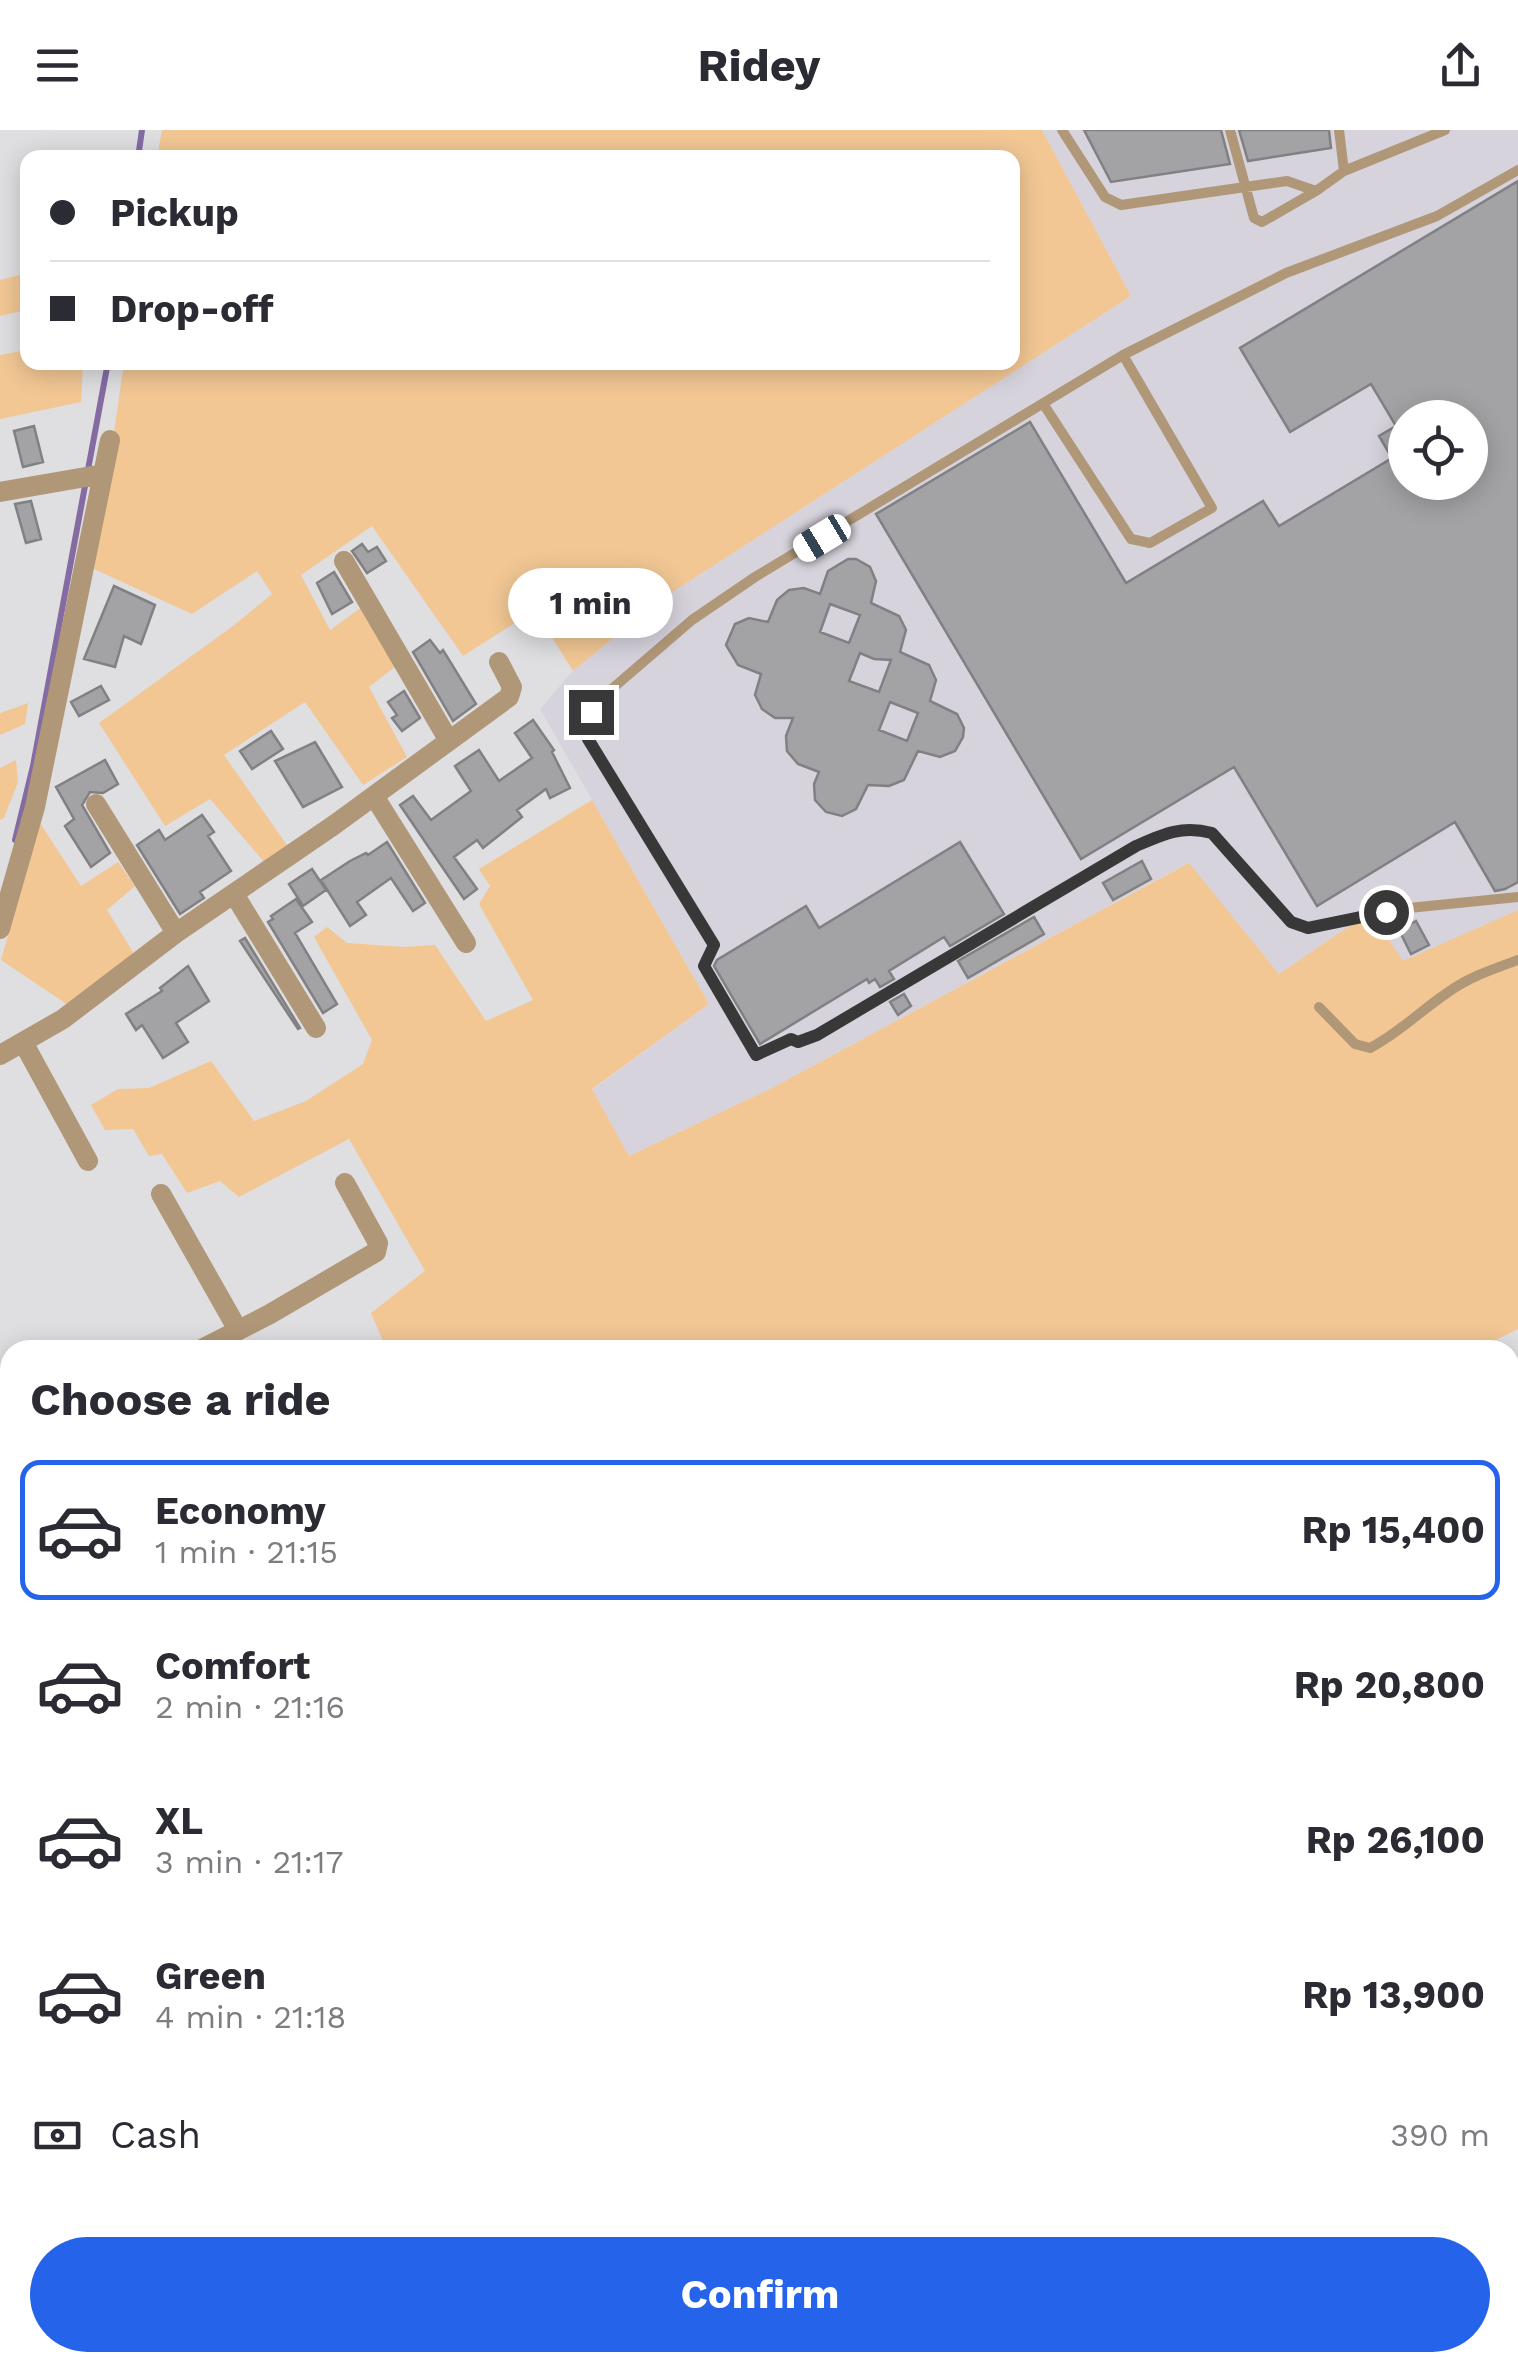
<!DOCTYPE html>
<meta charset="utf-8">
<style>
:root{--surface:#fff;--page:#f7f7f7;--text:#2b2b33;--muted:#7c7c81;--line:#e1e1e2;--accent:#2563eb}
body{margin:0;font-family:"Work Sans",sans-serif;background:var(--page);color:var(--text);height:100vh;display:flex;flex-direction:column;font-size:38px;white-space:nowrap}
*{box-sizing:border-box;margin:0}
p{font-size:32px;color:var(--muted)}
.icon{flex:none;width:55px;height:55px;fill:none;stroke:currentColor;stroke-width:2;stroke-linecap:round;stroke-linejoin:round}
.map{position:relative;flex:1;overflow:hidden}
.sheet{position:absolute;left:0px;top:1210px;width:1520px;height:1032px;display:flex;flex-direction:column;background:var(--surface);border-radius:30px 30px 0 0;box-shadow:0 5px 25px #0003}
.sheet>*{flex:none}
.banner{position:absolute;left:20px;top:20px;width:1000px;height:220px;border-radius:20px;box-shadow:0 5px 25px #0003;display:grid;align-content:center;height:220px;padding:0 30px;background:var(--surface)}
.controls{position:absolute;left:1388px;top:270px;display:grid;gap:20px}
.controls a{display:grid;place-items:center;width:100px;height:100px;border-radius:50%;background:var(--surface);box-shadow:0 5px 25px #0003;font-size:50px}
.end{position:absolute;width:45px;height:45px;margin:-22px;border:12px solid #383839;background:#fff;box-shadow:0 0 0 5px #fff}
.from{border-radius:50%}
.bubble{position:absolute;height:70px;border-radius:35px;background:var(--surface);box-shadow:0 5px 25px #0003;font-size:32px;font-weight:700;line-height:70px;text-align:center}
.car{position:absolute;width:30px;height:60px;margin:-30px -15px;border-radius:12px;box-shadow:0 0 8px 2px #0007;background:linear-gradient(#fff 24%,#345 0 40%,#fff 0 76%,#345 0 86%,#fff 0)}
.banner b{display:flex;align-items:center;gap:35px;height:95px;font-size:38px}
.banner b+b{border-top:2px solid var(--line)}
.banner i{width:25px;height:25px;background:var(--text)}
ul{padding:0;list-style:none}
li{display:flex;align-items:center;gap:30px;height:140px;margin:0 20px 15px;padding:0 10px;border:5px solid transparent;border-radius:20px}
li div{flex:1}
li b{display:block;font-size:38px}
li em{font-style:normal;font-weight:700}
li.active{border-color:var(--accent)}
li>.icon{width:90px;height:90px;stroke-width:1.5}
h2{padding:0 30px;font-size:45px;line-height:120px}
.pay{display:flex;align-items:center;gap:25px;height:110px;padding:0 30px;font-size:38px}
.pay p{margin-inline-start:auto}
.cta{display:flex;gap:20px;margin-top:auto;padding:20px 30px}
.cta a{flex:1;height:115px;border-radius:60px;background:var(--accent);color:#fff;font-size:40px;font-weight:700;line-height:115px;text-align:center}
header{display:flex;justify-content:space-between;align-items:center;height:130px;padding:0 30px;background:var(--surface);font-size:45px;font-weight:700}
.map>svg:first-child{display:block}
.built{fill:#d7d3dd;fill-rule:evenodd}
.green{fill:#f2c794}
.lines{fill:none;stroke-linecap:round;stroke-linejoin:round}
.stream{stroke:#846ca3;stroke-width:6}
.building{fill:#a3a2a5;stroke:#818083;stroke-width:2.5;fill-rule:evenodd}
.service{stroke:#b09778;stroke-width:10}
.minor{stroke:#b09778;stroke-width:20}
.route{stroke:#383839;stroke-width:12}
</style>
<header><svg class="icon" aria-label="menu" viewBox="0 0 24 24"><path d="M4 6h16M4 12h16M4 18h16"/></svg>Ridey<svg class="icon" aria-label="share" viewBox="0 0 24 24"><path d="M12 15V3M7 8l5-5 5 5M5 13v7h14v-7"/></svg></header>
<div class="map">
<svg width="1518" height="2242" viewBox="0 0 1518 2242">
<rect width="100%" height="100%" fill="#dfdee1"/>
<path class="built" d="M 1042,0 L 1518,0 L 1518,780 L 1403,832 L 1369,783 L 1279,844 L 1188,733 L 772,958 L 629,1026 L 592,960 L 709,874 L 540,579 L 573,541 L 657,472 L 1131,166 ZM 1405,288 L 1470,288 L 1470,352 L 1405,352 Z"/>
<path class="green" d="M 162,0 L 1042,0 L 1131,166 L 657,472 L 573,541 L 535,480 L 463,526 L 372,396 L 301,445 L 330,500 L 362,477 L 396,536 L 369,557 L 407,627 L 363,655 L 305,572 L 224,625 L 289,718 L 266,734 L 210,669 L 165,696 L 99,593 L 233,496 L 272,464 L 257,441 L 192,484 L 94,439 L 124,233 L 1012,232 L 1012,28 L 157,27 Z
M 27,143 L 27,180 L 0,186 L 0,150 Z
M 27,220 L 28,232 L 83,233 L 81,272 L 0,289 L 0,225 Z
M 28,573 L 25,594 L 0,605 L 0,583 Z
M 16,630 L 18,652 L 4,688 L 0,690 L 0,638 Z
M 592,670 L 709,874 L 592,959 L 629,1026 L 772,958 L 1189,733 L 1279,844 L 1370,782 L 1403,831 L 1518,780 L 1518,1199 L 1475,1220 L 387,1220 L 371,1183 L 425,1141 L 349,1009 L 239,1067 L 220,1051 L 187,1063 L 162,1024 L 149,1026 L 133,999 L 105,1000 L 91,975 L 118,959 L 149,958 L 211,931 L 254,991 L 306,971 L 363,934 L 372,910 L 314,807 L 327,797 L 347,813 L 405,817 L 435,815 L 486,891 L 533,870 L 479,774 L 490,756 L 479,739 Z
M 40,693 L 81,756 L 118,732 L 135,756 L 107,780 L 133,822 L 131,828 L 68,875 L 1,830 Z
M 1518,1473 L 1518,1998 L 1510,2003 L 1510,1477 Z
M 0,1519 L 10,1528 L 10,2232 L 447,2233 L 429,2242 L 0,2242 Z"/>
<g class="lines">
<path class="stream" d="M 138,28 L 142,0
M 15,710 L 33,636 L 108,232
M 0,1308 L 10,1317
M 1058,2232 L 1068,2242"/>
</g>
<path class="building" d="M 1084,0 L 1221,0 L 1230,34 L 1111,52 Z
M 1239,0 L 1329,0 L 1331,18 L 1248,31 Z
M 1518,51 L 1518,752 L 1505,759 L 1495,761 L 1455,692 L 1317,776 L 1234,637 L 1081,729 L 876,384 L 1030,292 L 1126,453 L 1263,371 L 1279,396 L 1392,328 L 1379,306 L 1396,296 L 1371,254 L 1290,302 L 1240,218 ZM 1405,288 L 1470,288 L 1470,352 L 1405,352 Z
M 34,296 L 43,332 L 23,337 L 14,301 Z
M 31,371 L 41,409 L 26,413 L 15,374 Z
M 362,414 L 368,422 L 377,417 L 386,431 L 367,443 L 352,421 Z
M 848,429 L 856,429 L 870,437 L 876,451 L 871,473 L 899,486 L 906,500 L 900,522 L 929,535 L 936,550 L 930,571 L 957,584 L 964,598 L 963,607 L 955,621 L 940,627 L 918,621 L 904,650 L 889,656 L 868,655 L 856,679 L 842,686 L 826,682 L 815,670 L 814,654 L 819,642 L 798,634 L 787,621 L 786,606 L 793,588 L 775,588 L 762,579 L 755,565 L 761,544 L 738,535 L 726,515 L 735,494 L 749,488 L 768,492 L 777,470 L 789,460 L 804,458 L 820,464 L 828,441 ZM 830,474 L 860,485 L 849,513 L 820,502 ZM 860,523 L 874,529 L 891,530 L 879,562 L 849,551 ZM 890,572 L 918,583 L 907,611 L 879,600 Z
M 334,442 L 352,472 L 332,484 L 317,453 Z
M 114,456 L 155,475 L 141,514 L 124,506 L 115,537 L 84,529 Z
M 430,510 L 440,523 L 443,520 L 476,574 L 453,591 L 413,522 Z
M 101,556 L 109,570 L 79,586 L 71,572 Z
M 404,561 L 420,588 L 402,601 L 392,588 L 397,585 L 388,572 Z
M 533,590 L 554,620 L 552,622 L 570,658 L 550,668 L 546,659 L 517,680 L 522,687 L 483,718 L 477,710 L 454,727 L 477,759 L 464,769 L 400,675 L 413,666 L 431,690 L 471,661 L 455,636 L 479,620 L 499,651 L 532,628 L 515,603 Z
M 271,601 L 283,619 L 252,639 L 240,621 Z
M 315,612 L 342,657 L 303,677 L 275,631 Z
M 105,630 L 118,654 L 103,663 L 90,662 L 82,675 L 110,723 L 91,737 L 65,696 L 74,689 L 56,657 Z
M 202,685 L 214,702 L 208,706 L 231,741 L 200,762 L 204,768 L 180,784 L 137,715 L 159,700 L 165,710 Z
M 387,712 L 425,773 L 413,781 L 391,748 L 357,772 L 366,785 L 350,796 L 321,750 L 350,731 L 366,723 L 368,725 Z
M 960,712 L 1004,784 L 950,816 L 944,807 L 889,841 L 894,849 L 880,857 L 875,849 L 869,853 L 867,849 L 760,914 L 714,836 L 717,830 L 806,776 L 819,798 Z
M 1142,731 L 1151,749 L 1113,770 L 1103,753 Z
M 312,739 L 326,760 L 303,776 L 289,754 Z
M 296,769 L 312,792 L 295,803 L 337,874 L 323,883 L 268,792 L 273,789 L 271,786 Z
M 1034,787 L 1044,804 L 968,848 L 958,831 Z
M 1416,791 L 1429,815 L 1411,824 L 1399,800 Z
M 245,808 L 300,898 L 298,899 L 240,811 Z
M 188,836 L 209,871 L 176,893 L 188,912 L 163,928 L 142,895 L 136,900 L 126,884 L 162,861 L 160,858 Z
M 904,864 L 911,876 L 898,885 L 890,872 Z"/>
<g class="lines">
<path class="service" d="M 1062,0 L 1105,67 L 1121,75 L 1287,51 L 1316,61
M 1230,0 L 1254,88 L 1262,92 L 1316,61 L 1344,41 L 1445,0
M 1339,0 L 1344,41
M 1518,40 L 1437,86 L 1286,143 L 1123,225 L 755,447 L 692,490 L 599,570 L 586,594 L 588,609 L 714,815 L 704,837 L 756,925 L 791,909 L 798,912 L 817,905 L 1136,716 C 1163,704 1182,695 1212,703 L 1291,792 L 1309,798 L 1409,778 L 1518,767
M 1044,275 L 1131,409 L 1150,413 L 1212,378 L 1123,225
M 1319,877 L 1355,914 L 1370,918 C 1399,903 1420,881 1447,863 C 1469,847 1493,839 1518,830
M 1510,1734 L 1518,1730
M 1510,2082 L 1518,2085
M 1510,2121 L 1518,2104"/>
<path class="minor" d="M 0,362 L 103,344
M 344,431 L 449,611
M 374,666 L 466,813
M 96,674 L 176,803
M 234,764 L 316,898
M 0,799 L 35,677 L 110,310
M 23,912 L 88,1031
M 0,925 L 63,889 L 176,803 L 334,695 L 509,567 L 512,557 L 499,532
M 161,1064 L 238,1200
M 200,1220 L 270,1184 L 376,1122 L 378,1113 L 345,1053
M 0,1282 L 10,1288
M 0,1325 L 10,1334
M 1033,2232 L 1042,2242
M 1079,2232 L 1090,2242
M 1325,2242 L 1345,2232"/>
</g>
<g class="lines">
<path class="route" d="M 591,582 L 586,594 L 588,609 L 714,815 L 704,836 L 756,925 L 791,909 L 798,912 L 817,905 L 1136,716 C 1163,704 1182,695 1212,703 L 1291,792 L 1308,798 L 1386,782"/>
</g>
</svg>
<div class="controls">
<a><svg class="icon" aria-label="locate" viewBox="0 0 24 24"><circle cx="12" cy="12" r="6"/><path d="M12 2v4M12 18v4M2 12h4M18 12h4"/></svg></a>
</div>
<i class="end from" style="left:1386px;top:782px"></i>
<i class="end" style="left:591px;top:582px"></i>
<div class="bubble" style="left:508px;top:438px;width:165px">1 min</div>
<i class="car" style="left:822px;top:408px;rotate:239deg"></i>
<div class="banner">
<b><i class="from"></i>Pickup</b>
<b><i></i>Drop-off</b>
</div>
<section class="sheet">
<h2>Choose a ride</h2>
<ul>
<li class="active"><svg class="icon" aria-label="car" viewBox="0 0 24 24"><path d="M5 17H2v-5l4-1 3-4h7l3 4 3 1v5h-3M9 17h6M6 11h13"/><circle cx="7" cy="17" r="2"/><circle cx="17" cy="17" r="2"/></svg><div><b>Economy</b><p>1 min · 21:15</p></div><em>Rp 15,400</em></li>
<li><svg class="icon" aria-label="car" viewBox="0 0 24 24"><path d="M5 17H2v-5l4-1 3-4h7l3 4 3 1v5h-3M9 17h6M6 11h13"/><circle cx="7" cy="17" r="2"/><circle cx="17" cy="17" r="2"/></svg><div><b>Comfort</b><p>2 min · 21:16</p></div><em>Rp 20,800</em></li>
<li><svg class="icon" aria-label="car" viewBox="0 0 24 24"><path d="M5 17H2v-5l4-1 3-4h7l3 4 3 1v5h-3M9 17h6M6 11h13"/><circle cx="7" cy="17" r="2"/><circle cx="17" cy="17" r="2"/></svg><div><b>XL</b><p>3 min · 21:17</p></div><em>Rp 26,100</em></li>
<li><svg class="icon" aria-label="car" viewBox="0 0 24 24"><path d="M5 17H2v-5l4-1 3-4h7l3 4 3 1v5h-3M9 17h6M6 11h13"/><circle cx="7" cy="17" r="2"/><circle cx="17" cy="17" r="2"/></svg><div><b>Green</b><p>4 min · 21:18</p></div><em>Rp 13,900</em></li>
</ul>
<div class="pay"><svg class="icon" aria-label="cash" viewBox="0 0 24 24"><path d="M3 7h18v10H3z"/><circle cx="12" cy="12" r="2"/></svg>Cash<p>390 m</p></div>
<div class="cta"><a>Confirm</a></div>
</section>
</div>
